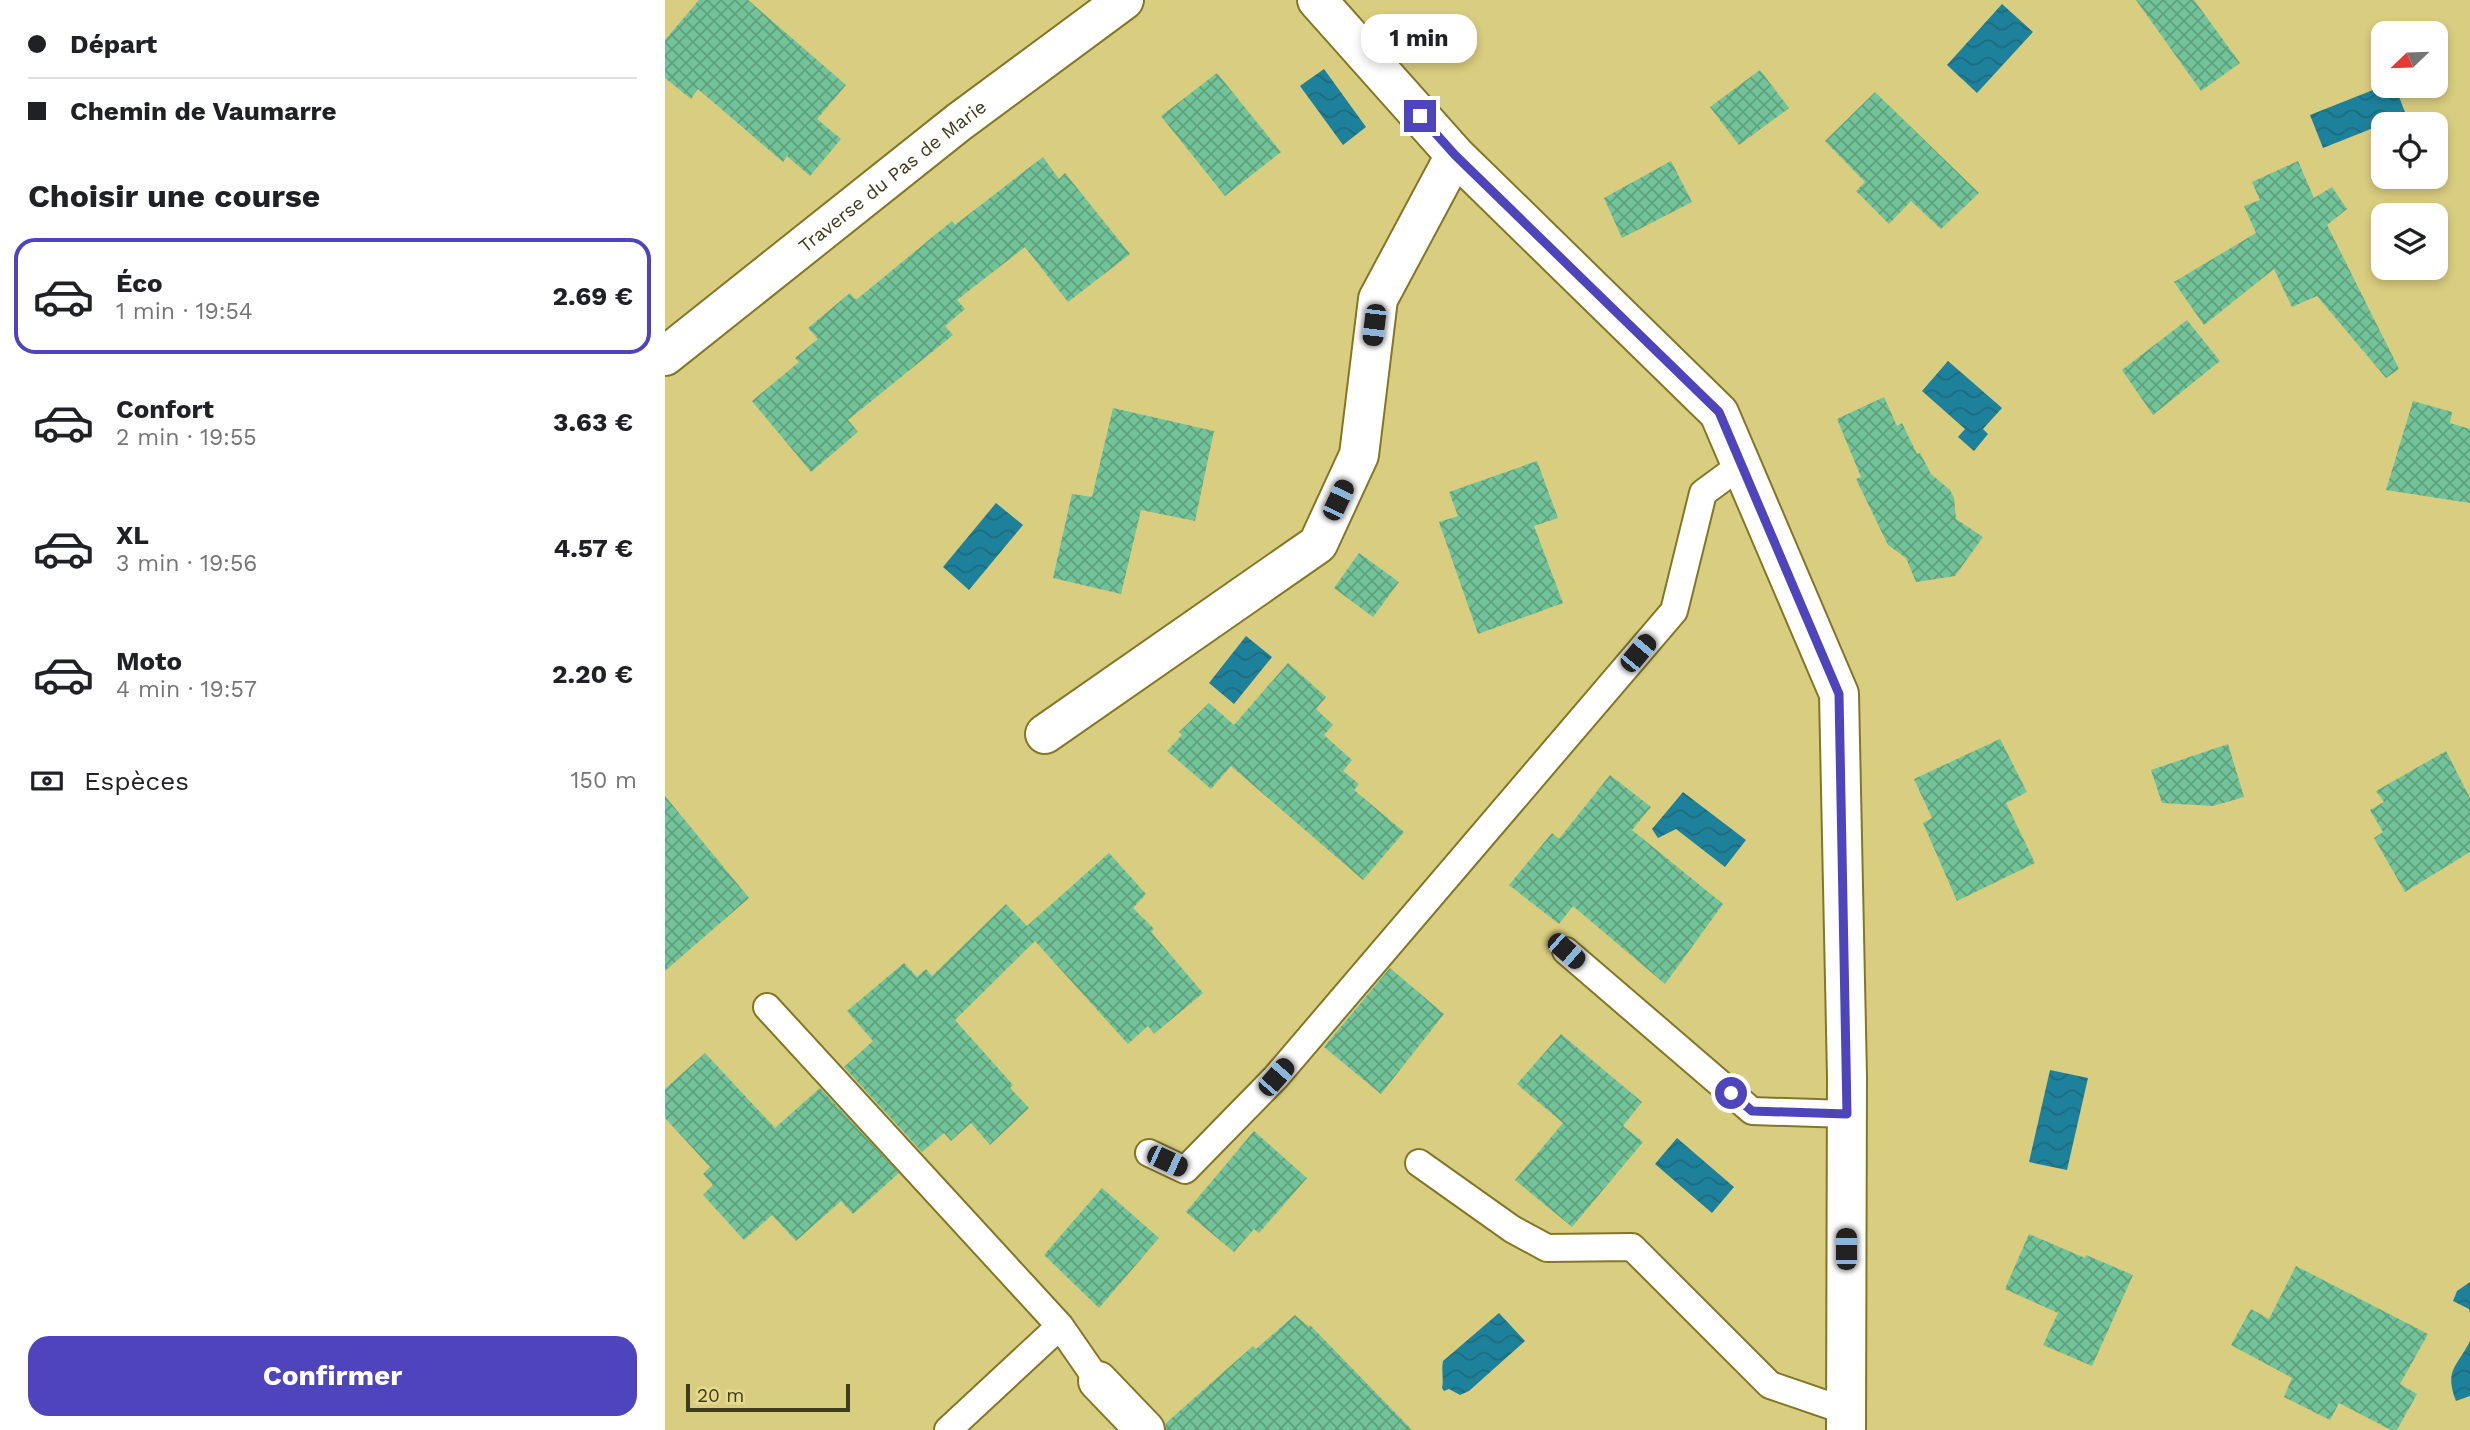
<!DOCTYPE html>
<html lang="fr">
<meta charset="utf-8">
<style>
:root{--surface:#fff;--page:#f2f2f2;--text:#202124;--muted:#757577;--line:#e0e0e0;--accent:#4e44bb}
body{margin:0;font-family:"Work Sans",sans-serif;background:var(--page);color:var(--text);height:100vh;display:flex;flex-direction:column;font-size:26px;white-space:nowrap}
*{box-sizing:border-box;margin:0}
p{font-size:23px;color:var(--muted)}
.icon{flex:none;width:38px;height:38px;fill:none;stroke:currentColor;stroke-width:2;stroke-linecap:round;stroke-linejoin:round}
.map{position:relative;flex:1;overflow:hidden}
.panel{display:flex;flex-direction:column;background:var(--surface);width:665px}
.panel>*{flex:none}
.top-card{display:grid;align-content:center;height:154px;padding:0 28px;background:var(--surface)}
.needle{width:46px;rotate:247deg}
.controls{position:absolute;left:1706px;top:21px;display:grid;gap:14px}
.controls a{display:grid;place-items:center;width:77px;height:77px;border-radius:14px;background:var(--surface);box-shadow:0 4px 10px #0003;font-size:35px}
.scale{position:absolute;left:21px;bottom:18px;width:164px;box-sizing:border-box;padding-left:7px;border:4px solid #403b1a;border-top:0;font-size:19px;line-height:24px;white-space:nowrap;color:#403b1a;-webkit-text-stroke:5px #e6da8c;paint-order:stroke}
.end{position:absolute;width:32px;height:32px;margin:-16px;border:9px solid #4e44bb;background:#fff;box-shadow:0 0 0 4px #fff}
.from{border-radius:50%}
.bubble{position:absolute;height:49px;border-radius:21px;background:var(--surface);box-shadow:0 4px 10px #0003;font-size:23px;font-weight:700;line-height:49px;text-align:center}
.car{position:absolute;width:21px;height:42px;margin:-21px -10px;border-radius:9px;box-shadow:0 0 5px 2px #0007;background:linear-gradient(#222 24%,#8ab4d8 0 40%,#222 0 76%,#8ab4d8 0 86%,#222 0)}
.top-card b{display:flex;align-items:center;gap:24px;height:66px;font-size:26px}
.top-card b+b{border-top:2px solid var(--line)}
.top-card i{width:18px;height:18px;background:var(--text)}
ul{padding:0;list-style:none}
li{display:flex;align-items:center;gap:21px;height:116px;margin:0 14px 10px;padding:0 14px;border:4px solid transparent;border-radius:21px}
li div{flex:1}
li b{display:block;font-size:26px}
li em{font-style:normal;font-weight:700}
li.selected{border-color:var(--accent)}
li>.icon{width:63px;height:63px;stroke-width:1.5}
h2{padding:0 28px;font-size:32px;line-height:84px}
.pay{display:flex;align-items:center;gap:18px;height:77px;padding:0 28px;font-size:26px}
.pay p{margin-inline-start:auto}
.primary-button{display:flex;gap:14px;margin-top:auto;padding:14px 28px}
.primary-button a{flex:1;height:80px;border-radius:21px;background:var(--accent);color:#fff;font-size:28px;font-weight:700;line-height:80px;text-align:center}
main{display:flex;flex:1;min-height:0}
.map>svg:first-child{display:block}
.water{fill:url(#water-waves)}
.building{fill:url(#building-cross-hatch)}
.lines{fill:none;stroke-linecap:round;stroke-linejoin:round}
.service-casing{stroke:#837727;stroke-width:30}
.minor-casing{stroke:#837727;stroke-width:42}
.service{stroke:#fff;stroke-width:26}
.minor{stroke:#fff;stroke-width:38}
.route{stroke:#4e44bb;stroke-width:9}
.labels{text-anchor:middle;stroke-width:6;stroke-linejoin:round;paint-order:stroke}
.street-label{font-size:19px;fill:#403b1a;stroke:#e6da8c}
</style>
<main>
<section class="panel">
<div class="top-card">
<b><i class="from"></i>Départ</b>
<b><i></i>Chemin de Vaumarre</b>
</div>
<h2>Choisir une course</h2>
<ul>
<li class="selected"><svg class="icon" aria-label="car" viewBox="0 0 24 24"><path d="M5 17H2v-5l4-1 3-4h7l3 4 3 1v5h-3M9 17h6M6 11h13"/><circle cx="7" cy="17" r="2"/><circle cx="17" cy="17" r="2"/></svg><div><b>Éco</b><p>1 min · 19:54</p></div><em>2.69 €</em></li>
<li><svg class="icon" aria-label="car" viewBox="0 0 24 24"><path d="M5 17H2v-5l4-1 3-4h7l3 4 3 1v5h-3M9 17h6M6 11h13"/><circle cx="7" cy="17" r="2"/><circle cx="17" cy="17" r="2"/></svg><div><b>Confort</b><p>2 min · 19:55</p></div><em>3.63 €</em></li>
<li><svg class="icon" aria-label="car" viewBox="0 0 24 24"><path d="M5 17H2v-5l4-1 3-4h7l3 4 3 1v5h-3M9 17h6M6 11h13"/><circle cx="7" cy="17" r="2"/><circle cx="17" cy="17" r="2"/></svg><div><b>XL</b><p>3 min · 19:56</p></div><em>4.57 €</em></li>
<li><svg class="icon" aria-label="car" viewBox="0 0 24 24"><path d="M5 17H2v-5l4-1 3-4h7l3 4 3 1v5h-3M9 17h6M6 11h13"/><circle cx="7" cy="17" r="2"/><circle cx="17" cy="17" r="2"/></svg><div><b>Moto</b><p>4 min · 19:57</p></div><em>2.20 €</em></li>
</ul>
<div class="pay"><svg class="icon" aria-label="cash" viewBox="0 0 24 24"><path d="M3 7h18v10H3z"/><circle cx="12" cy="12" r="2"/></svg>Espèces<p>150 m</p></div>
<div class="primary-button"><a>Confirmer</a></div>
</section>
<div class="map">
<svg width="1805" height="1430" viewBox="0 0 1805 1430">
<defs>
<pattern id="water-waves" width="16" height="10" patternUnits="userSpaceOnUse" patternTransform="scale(1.75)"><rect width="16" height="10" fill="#1e819c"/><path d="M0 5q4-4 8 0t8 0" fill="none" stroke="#1c6b7e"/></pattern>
<pattern id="building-cross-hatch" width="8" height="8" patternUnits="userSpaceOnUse" patternTransform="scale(1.75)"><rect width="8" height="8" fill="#72c39a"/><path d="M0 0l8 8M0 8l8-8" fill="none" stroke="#5fa07d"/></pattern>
</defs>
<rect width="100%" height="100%" fill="#d9cd7f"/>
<path class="water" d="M 1337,4 L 1368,32 L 1312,93 L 1282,65 Z
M 659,69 L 701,127 L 678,145 L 635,86 Z
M 1718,86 L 1730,86 L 1741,115 L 1658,148 L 1645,115 Z
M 1283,361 L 1337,408 L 1318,429 L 1323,434 L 1309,451 L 1293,437 L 1300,429 L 1257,391 Z
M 331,503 L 358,525 L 304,590 L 278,567 Z
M 581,636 L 607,657 L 569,704 L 544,683 Z
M 1018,792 L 1081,840 L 1060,867 L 1011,829 L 993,838 L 987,829 Z
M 1385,1070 L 1423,1078 L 1402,1170 L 1364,1162 Z
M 1012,1138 L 1069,1187 L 1047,1213 L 990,1164 Z
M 1805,1282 L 1805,1313 L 1804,1309 L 1788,1301 L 1792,1291 Z
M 834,1313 L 860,1341 L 804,1391 L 795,1395 L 784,1389 L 779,1391 L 777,1388 C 779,1379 776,1371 778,1361 Z
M 1805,1341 L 1805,1396 L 1791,1401 C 1779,1370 1792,1367 1805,1341 Z"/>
<path class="building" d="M 34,0 L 83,0 L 181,85 L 152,119 L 176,139 L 145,176 L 122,156 L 118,162 L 33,89 L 26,99 L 0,78 L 0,40 Z
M 1471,0 L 1529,0 L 1575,63 L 1536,91 Z
M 1095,70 L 1124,108 L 1074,145 L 1045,107 Z
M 552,73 L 616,152 L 560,196 L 496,116 Z
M 1210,92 L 1314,193 L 1276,229 L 1246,201 L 1224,224 L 1191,191 L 1200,182 L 1160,141 Z
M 378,157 L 394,179 L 400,173 L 465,254 L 403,302 L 360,247 L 292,300 L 300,309 L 280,326 L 288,335 L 183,420 L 193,432 L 146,472 L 87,401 L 134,362 L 130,358 L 153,339 L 143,328 L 185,293 L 191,300 L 287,221 L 290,225 Z
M 1006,161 L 1027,202 L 957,238 L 939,198 Z
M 1633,161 L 1649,198 L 1667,187 L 1682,209 L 1662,225 L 1734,369 L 1721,378 L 1652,296 L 1627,307 L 1609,269 L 1539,325 L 1509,282 L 1591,233 L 1579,206 L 1595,200 L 1587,182 Z
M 1522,320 L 1555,361 L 1488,415 L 1457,370 Z
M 1219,397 L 1232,426 L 1237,423 L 1252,454 L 1255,453 L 1266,474 L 1285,490 L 1289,498 L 1291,519 L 1318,537 L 1290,576 L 1251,582 L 1241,558 L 1223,545 L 1191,479 L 1196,477 L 1172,419 Z
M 1748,401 L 1787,412 L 1785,423 L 1805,429 L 1805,503 L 1721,490 Z
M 448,408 L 549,431 L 530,521 L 476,510 L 456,594 L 388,578 L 407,494 L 427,497 Z
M 872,461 L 893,518 L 869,526 L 898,603 L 813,634 L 774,522 L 793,516 L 784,492 Z
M 694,553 L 734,582 L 708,617 L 669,588 Z
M 623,663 L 661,697 L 651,709 L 668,725 L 659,735 L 687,760 L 678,771 L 694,784 L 689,790 L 739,832 L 698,880 L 566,766 L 546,789 L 502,751 L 517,735 L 514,732 L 544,703 L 569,725 Z
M 1335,739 L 1362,792 L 1341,803 L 1370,863 L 1292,901 L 1258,823 L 1267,818 L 1249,779 Z
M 1563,744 L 1579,797 L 1548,806 L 1497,803 L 1486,770 Z
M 1781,751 L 1805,798 L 1805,852 L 1740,892 L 1709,838 L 1718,832 L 1705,810 L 1719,802 L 1711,791 Z
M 945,775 L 986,807 L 967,830 L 1058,904 L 1000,984 L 908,906 L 894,924 L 844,885 L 887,833 L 894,839 Z
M 0,796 L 84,898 L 0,971 Z
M 444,853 L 481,894 L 468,908 L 489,929 L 486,932 L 538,993 L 489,1034 L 483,1026 L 463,1044 L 370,941 L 290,1020 L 348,1085 L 345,1088 L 364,1108 L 325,1145 L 306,1123 L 286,1141 L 279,1133 L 257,1152 L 179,1067 L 208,1041 L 182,1011 L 239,963 L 252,977 L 261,969 L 267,976 L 341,904 L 362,926 Z
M 725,968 L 779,1014 L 716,1094 L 659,1047 Z
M 896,1034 L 977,1102 L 958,1126 L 978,1142 L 907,1227 L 850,1180 L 898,1123 L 852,1084 Z
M 40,1053 L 110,1128 L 155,1088 L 234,1173 L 188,1214 L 176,1201 L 131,1241 L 107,1215 L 79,1240 L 38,1195 L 48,1185 L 38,1174 L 45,1167 L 0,1118 L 0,1089 Z
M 589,1131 L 642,1178 L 594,1233 L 589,1229 L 569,1252 L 521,1212 Z
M 437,1188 L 494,1238 L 434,1308 L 379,1255 Z
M 1364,1234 L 1420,1258 L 1421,1255 L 1468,1275 L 1427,1366 L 1378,1345 L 1393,1313 L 1340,1289 Z
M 1631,1266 L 1763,1334 L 1735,1384 L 1752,1394 L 1732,1430 L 1726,1430 L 1674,1403 L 1665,1420 L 1619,1397 L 1627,1378 L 1566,1345 L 1586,1309 L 1604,1319 Z
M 630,1315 L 644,1327 L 645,1325 L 747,1430 L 501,1430 L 501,1423 L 588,1346 L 591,1349 Z"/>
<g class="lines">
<defs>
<path id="service" d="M 901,951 L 1087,1111 L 1182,1114
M 102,1007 L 395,1326 L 433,1381
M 484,1153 L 520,1170 L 611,1077 L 1009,611 L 1038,493 L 1076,465
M 754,1163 L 847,1229 L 882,1248 L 967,1247 L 1105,1385 L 1181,1411
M 283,1430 L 395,1326"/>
<g id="minor">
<path d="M 652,0 L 790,155 L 1054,413 L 1174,694 L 1182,1077 L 1181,1430"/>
<path id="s1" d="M 0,356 L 294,122 L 459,0"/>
<path d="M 380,734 L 653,544 L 694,455 L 713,299 L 790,155"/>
<path d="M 433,1381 L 480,1430"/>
</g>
</defs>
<use href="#service" class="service-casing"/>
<use href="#minor" class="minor-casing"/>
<use href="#service" class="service"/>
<use href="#minor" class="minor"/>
</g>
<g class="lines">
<path class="route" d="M 755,116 L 790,155 L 1054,412 L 1174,694 L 1182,1114 L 1087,1111 L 1066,1093"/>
</g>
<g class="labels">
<g class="street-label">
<text dy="7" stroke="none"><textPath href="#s1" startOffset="290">Traverse du Pas de Marie</textPath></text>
</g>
</g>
</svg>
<div class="controls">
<a><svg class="needle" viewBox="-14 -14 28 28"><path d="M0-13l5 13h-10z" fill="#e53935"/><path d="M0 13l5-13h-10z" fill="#757577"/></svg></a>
<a><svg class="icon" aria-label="locate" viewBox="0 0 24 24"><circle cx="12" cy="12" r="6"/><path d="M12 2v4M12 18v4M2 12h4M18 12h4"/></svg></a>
<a><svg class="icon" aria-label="layers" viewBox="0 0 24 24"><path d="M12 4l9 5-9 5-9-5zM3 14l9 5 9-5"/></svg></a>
</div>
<div class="scale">20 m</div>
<i class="end from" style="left:1066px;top:1093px"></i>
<i class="end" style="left:755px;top:116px"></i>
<div class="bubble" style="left:696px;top:14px;width:116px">1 min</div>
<i class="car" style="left:709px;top:325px;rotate:187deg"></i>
<i class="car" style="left:673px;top:500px;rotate:25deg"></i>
<i class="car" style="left:973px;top:653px;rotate:40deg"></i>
<i class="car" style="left:901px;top:951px;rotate:131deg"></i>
<i class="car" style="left:611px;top:1077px;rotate:41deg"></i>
<i class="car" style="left:502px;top:1161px;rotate:115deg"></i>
<i class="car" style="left:1181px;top:1249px;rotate:0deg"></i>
</div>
</main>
